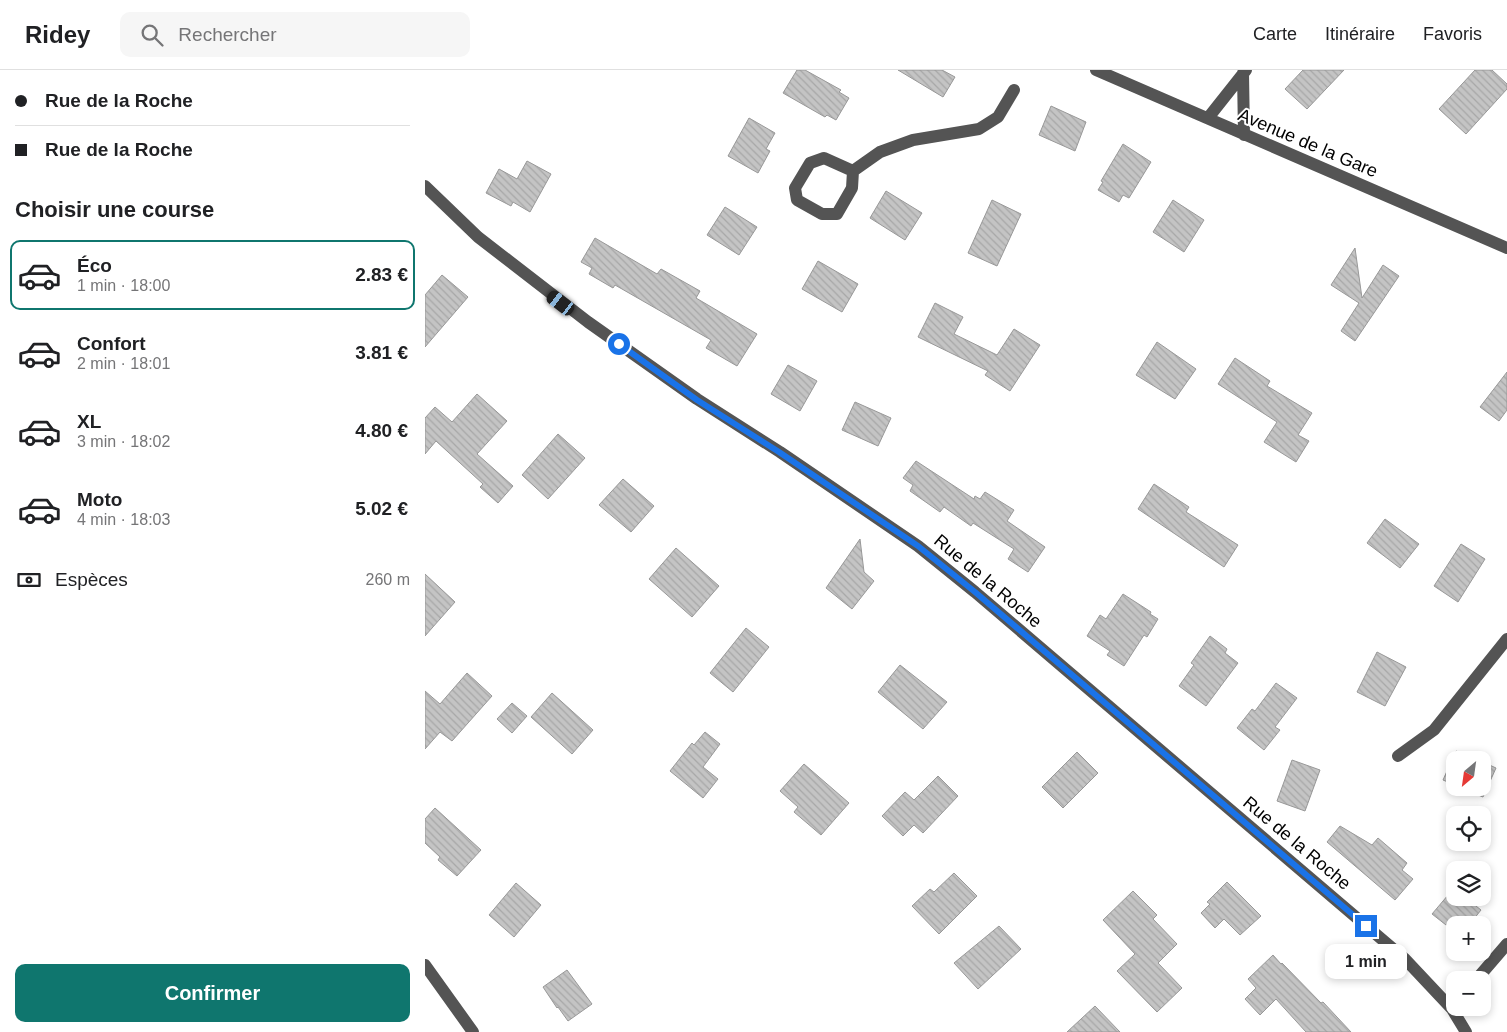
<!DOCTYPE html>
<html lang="fr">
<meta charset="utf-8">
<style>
:root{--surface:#fff;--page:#f6f6f6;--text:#202124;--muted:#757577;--line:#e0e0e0;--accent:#0f766e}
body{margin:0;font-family:Arial,sans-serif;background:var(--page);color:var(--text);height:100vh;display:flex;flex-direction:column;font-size:19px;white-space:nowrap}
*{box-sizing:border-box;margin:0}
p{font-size:16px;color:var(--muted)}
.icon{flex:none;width:28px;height:28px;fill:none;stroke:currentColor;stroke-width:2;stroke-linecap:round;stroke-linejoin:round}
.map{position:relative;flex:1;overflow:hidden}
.sheet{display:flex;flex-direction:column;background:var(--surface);width:425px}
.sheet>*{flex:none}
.hud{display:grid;align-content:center;height:110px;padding:0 15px;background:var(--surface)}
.needle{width:32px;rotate:209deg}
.buttons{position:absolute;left:1021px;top:681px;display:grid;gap:10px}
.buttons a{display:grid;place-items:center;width:45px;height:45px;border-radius:10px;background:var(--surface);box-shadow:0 2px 8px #0003;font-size:25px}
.end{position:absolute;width:22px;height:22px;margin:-11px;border:6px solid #1a73e8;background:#fff;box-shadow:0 0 0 2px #fff}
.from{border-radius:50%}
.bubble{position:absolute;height:35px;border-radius:10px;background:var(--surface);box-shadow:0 2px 8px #0003;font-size:16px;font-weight:800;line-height:35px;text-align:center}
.car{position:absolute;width:15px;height:30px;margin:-15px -8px;border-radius:6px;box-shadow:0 0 4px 1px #0007;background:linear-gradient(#222 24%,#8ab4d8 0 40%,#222 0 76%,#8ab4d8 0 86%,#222 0)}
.hud b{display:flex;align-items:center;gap:18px;height:48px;font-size:19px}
.hud b+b{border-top:1px solid var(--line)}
.hud i{width:12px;height:12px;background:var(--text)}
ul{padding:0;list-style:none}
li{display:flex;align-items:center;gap:15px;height:70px;margin:0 10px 8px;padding:0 5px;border:2px solid transparent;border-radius:10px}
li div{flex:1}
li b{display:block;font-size:19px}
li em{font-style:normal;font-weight:800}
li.on{border-color:var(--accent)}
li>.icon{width:45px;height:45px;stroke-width:1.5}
h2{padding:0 15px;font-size:22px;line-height:60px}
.pay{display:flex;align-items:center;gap:12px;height:55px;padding:0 15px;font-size:19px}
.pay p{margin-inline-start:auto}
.primary-button{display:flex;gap:10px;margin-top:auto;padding:10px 15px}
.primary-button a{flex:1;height:58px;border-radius:10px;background:var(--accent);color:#fff;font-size:20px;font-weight:800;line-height:58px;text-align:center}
header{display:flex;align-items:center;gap:30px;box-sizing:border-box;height:70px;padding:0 25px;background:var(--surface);border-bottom:1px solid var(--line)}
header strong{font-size:24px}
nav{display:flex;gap:28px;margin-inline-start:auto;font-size:18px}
.search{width:350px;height:45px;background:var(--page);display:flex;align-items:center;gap:12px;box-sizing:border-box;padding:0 18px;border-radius:10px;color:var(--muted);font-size:19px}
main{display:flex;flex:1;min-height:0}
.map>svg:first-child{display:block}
.building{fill:url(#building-back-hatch);stroke:#989898}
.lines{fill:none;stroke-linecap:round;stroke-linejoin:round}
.minor{stroke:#545454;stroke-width:12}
.route{stroke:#1a73e8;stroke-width:6}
.labels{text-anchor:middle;stroke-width:4;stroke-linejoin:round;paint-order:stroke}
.street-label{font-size:18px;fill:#000;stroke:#fff}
</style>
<header>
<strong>Ridey</strong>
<div class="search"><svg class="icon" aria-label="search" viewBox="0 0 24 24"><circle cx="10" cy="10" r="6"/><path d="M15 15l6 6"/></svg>Rechercher</div>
<nav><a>Carte</a><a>Itinéraire</a><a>Favoris</a></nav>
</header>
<main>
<section class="sheet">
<div class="hud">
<b><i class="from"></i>Rue de la Roche</b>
<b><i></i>Rue de la Roche</b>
</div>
<h2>Choisir une course</h2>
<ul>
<li class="on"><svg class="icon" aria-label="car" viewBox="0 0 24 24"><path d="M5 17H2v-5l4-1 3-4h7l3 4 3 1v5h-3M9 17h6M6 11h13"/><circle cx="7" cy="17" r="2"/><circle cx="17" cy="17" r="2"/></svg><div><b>Éco</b><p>1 min · 18:00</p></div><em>2.83 €</em></li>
<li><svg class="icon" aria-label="car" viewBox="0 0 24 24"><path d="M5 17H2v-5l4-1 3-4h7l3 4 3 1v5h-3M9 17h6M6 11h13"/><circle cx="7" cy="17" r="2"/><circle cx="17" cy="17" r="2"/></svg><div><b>Confort</b><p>2 min · 18:01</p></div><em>3.81 €</em></li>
<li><svg class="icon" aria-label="car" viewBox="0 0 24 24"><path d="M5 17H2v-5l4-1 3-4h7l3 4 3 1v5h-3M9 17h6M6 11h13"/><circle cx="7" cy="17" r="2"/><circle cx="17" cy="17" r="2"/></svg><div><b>XL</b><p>3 min · 18:02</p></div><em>4.80 €</em></li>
<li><svg class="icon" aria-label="car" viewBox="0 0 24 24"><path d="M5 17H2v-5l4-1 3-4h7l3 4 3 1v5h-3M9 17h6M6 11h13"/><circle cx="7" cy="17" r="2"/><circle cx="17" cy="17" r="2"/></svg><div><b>Moto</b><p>4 min · 18:03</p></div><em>5.02 €</em></li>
</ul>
<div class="pay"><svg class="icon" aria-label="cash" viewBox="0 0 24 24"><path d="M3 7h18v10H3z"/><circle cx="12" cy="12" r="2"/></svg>Espèces<p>260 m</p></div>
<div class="primary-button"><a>Confirmer</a></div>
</section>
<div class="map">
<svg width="1082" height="962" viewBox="0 0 1082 962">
<defs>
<pattern id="building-back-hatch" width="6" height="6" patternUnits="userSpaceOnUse" patternTransform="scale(1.25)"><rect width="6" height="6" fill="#c4c4c4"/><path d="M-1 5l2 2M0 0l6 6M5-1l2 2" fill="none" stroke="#a7a7a7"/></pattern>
</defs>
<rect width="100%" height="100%" fill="#fff"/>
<path class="building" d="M 372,0 L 380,0 L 416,20 L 414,22 L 424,28 L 411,50 L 402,45 L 400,47 L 358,23 Z
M 473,0 L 517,0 L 530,7 L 518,27 Z
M 878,0 L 919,0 L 882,39 L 860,19 Z
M 1050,0 L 1067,0 L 1082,14 L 1082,19 L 1041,64 L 1014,39 Z
M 626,36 L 661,52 L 650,81 L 614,65 Z
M 324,48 L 350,63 L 341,79 L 345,81 L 333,103 L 303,86 Z
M 698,74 L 726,92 L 704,128 L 698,125 L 694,132 L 673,120 L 678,112 L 676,111 Z
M 102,91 L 126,104 L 105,142 L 88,132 L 86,136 L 61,123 L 74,99 L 92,109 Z
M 461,121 L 497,143 L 480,170 L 445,148 Z
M 567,130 L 596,144 L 572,196 L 543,183 Z
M 748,130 L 779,150 L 759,182 L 728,162 Z
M 300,137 L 332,157 L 314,185 L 282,165 Z
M 170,168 L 232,204 L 236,199 L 275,221 L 271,228 L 332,264 L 312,296 L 281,278 L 286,270 L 190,215 L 188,218 L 164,204 L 167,198 L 156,192 Z
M 930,178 L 937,228 L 958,195 L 974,206 L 930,271 L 916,261 L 934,233 L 906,215 Z
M 393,191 L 433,214 L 417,242 L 377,219 Z
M 17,205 L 43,227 L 0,277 L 0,225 Z
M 510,233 L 538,247 L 529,264 L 572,285 L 589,259 L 615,275 L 585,321 L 560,305 L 563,301 L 493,267 Z
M 732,272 L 771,299 L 750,329 L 711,305 Z
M 810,288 L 845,311 L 842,316 L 887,343 L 873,365 L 884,371 L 871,392 L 839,372 L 852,352 L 793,314 Z
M 363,295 L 392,311 L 375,341 L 346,324 Z
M 1082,302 L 1082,340 L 1074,351 L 1055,337 Z
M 52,324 L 82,351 L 52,384 L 88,416 L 73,433 L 55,417 L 58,414 L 11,371 L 0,384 L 0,348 L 10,337 L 27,352 Z
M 430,332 L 466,348 L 453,376 L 417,360 Z
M 133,364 L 160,388 L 123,429 L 97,405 Z
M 491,391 L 549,429 L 550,426 L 555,429 L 560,422 L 589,440 L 582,451 L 620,477 L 603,502 L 583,489 L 589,479 L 548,453 L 546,456 L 519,437 L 515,442 L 485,421 L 488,415 L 478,408 Z
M 198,409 L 229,436 L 206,462 L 174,435 Z
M 729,414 L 764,437 L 761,442 L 813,475 L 799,497 L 713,439 Z
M 960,449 L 994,474 L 975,498 L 942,473 Z
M 435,469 L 439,502 L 449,511 L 427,539 L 401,518 Z
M 1036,474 L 1060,489 L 1033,532 L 1009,516 Z
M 251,478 L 294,516 L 267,547 L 224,509 Z
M 0,504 L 30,532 L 0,566 Z
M 698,524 L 726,542 L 725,544 L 733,549 L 722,567 L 719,565 L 699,596 L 682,585 L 685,581 L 662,566 L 675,545 L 681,549 Z
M 321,558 L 344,577 L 308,622 L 285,603 Z
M 785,566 L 802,579 L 800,583 L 813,593 L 781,636 L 754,616 L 769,595 L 766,593 Z
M 952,582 L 981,597 L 960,636 L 932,622 Z
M 475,595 L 522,632 L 498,659 L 453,622 Z
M 42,603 L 67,626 L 27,671 L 15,662 L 0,679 L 0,621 L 15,634 Z
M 851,613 L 872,628 L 850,657 L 855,660 L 839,680 L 812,658 L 827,639 L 830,641 Z
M 127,623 L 168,660 L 147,684 L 106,647 Z
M 87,633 L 102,646 L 87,663 L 72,649 Z
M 280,662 L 295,674 L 278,697 L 293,709 L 278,728 L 245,701 L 267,673 L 269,675 Z
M 1031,681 L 1052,690 L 1030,690 L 1030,715 L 1018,710 Z
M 652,682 L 673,703 L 638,738 L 617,717 Z
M 867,690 L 895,700 L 880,741 L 852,731 Z
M 1058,692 L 1071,698 L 1058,727 L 1036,718 L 1058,718 Z
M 379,694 L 424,733 L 396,765 L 369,742 L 373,737 L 355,721 Z
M 513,706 L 533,726 L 498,763 L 489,755 L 478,766 L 457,746 L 480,722 L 489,730 Z
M 10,738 L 56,780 L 32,806 L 13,790 L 15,787 L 0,773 L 0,749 Z
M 915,756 L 947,775 L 953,768 L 982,793 L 977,800 L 988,809 L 970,830 L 902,772 Z
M 529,803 L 552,826 L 514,864 L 487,836 L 505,819 L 509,822 Z
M 802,812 L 836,846 L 815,865 L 799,849 L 790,858 L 776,843 L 785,834 L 782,832 Z
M 91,813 L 116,835 L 89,867 L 64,845 Z
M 1029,818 L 1030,828 L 1041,828 L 1056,840 L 1044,855 L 1021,855 L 1007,844 Z
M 708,821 L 732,845 L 728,849 L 752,874 L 733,893 L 757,918 L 732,942 L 692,901 L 710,884 L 678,850 Z
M 574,856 L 596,879 L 553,919 L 529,893 Z
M 848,885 L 856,894 L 857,893 L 896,933 L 898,932 L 926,962 L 881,962 L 851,929 L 835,945 L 820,929 L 831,918 L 823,909 Z
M 142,900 L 167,934 L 143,951 L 133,937 L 132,938 L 118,917 Z
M 670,936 L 695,962 L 642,962 Z"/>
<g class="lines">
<path class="minor" d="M 671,0 L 1082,178
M 818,3 L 819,65
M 783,48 L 821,0
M 399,88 L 428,101 L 427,118 L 412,144 L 397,144 L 372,130 L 370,118 L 385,93 Z
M 428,101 L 455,82 L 488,70 L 554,59 L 573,47 L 589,20
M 0,116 L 53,167 L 163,252 L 272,329 L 355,382 L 493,476 L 550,522 L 980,889 L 1027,939 L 1041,962
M 973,686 L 1009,660 L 1082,569
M 0,895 L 48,962
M 1051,910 L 1082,874"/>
</g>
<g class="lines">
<path class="route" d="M 194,274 L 272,330 L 354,382 L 493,476 L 550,522 L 941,856"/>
</g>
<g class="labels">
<g class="street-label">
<text transform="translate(883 73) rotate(23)" y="6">Avenue de la Gare</text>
<text transform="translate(563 511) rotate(40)" y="6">Rue de la Roche</text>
<text transform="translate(872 773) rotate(40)" y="6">Rue de la Roche</text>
</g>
</g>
</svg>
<div class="buttons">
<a><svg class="needle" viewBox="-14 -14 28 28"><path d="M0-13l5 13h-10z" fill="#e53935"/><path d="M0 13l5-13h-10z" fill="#757577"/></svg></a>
<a><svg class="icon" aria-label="locate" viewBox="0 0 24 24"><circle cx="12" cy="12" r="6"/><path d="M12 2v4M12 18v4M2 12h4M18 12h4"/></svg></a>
<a><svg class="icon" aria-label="layers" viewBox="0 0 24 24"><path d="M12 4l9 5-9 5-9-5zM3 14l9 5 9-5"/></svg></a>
<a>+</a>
<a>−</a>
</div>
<i class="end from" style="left:194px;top:274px"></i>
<i class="end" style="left:941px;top:856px"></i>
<div class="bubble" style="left:900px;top:874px;width:82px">1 min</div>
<i class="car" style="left:136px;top:233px;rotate:307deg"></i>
</div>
</main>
